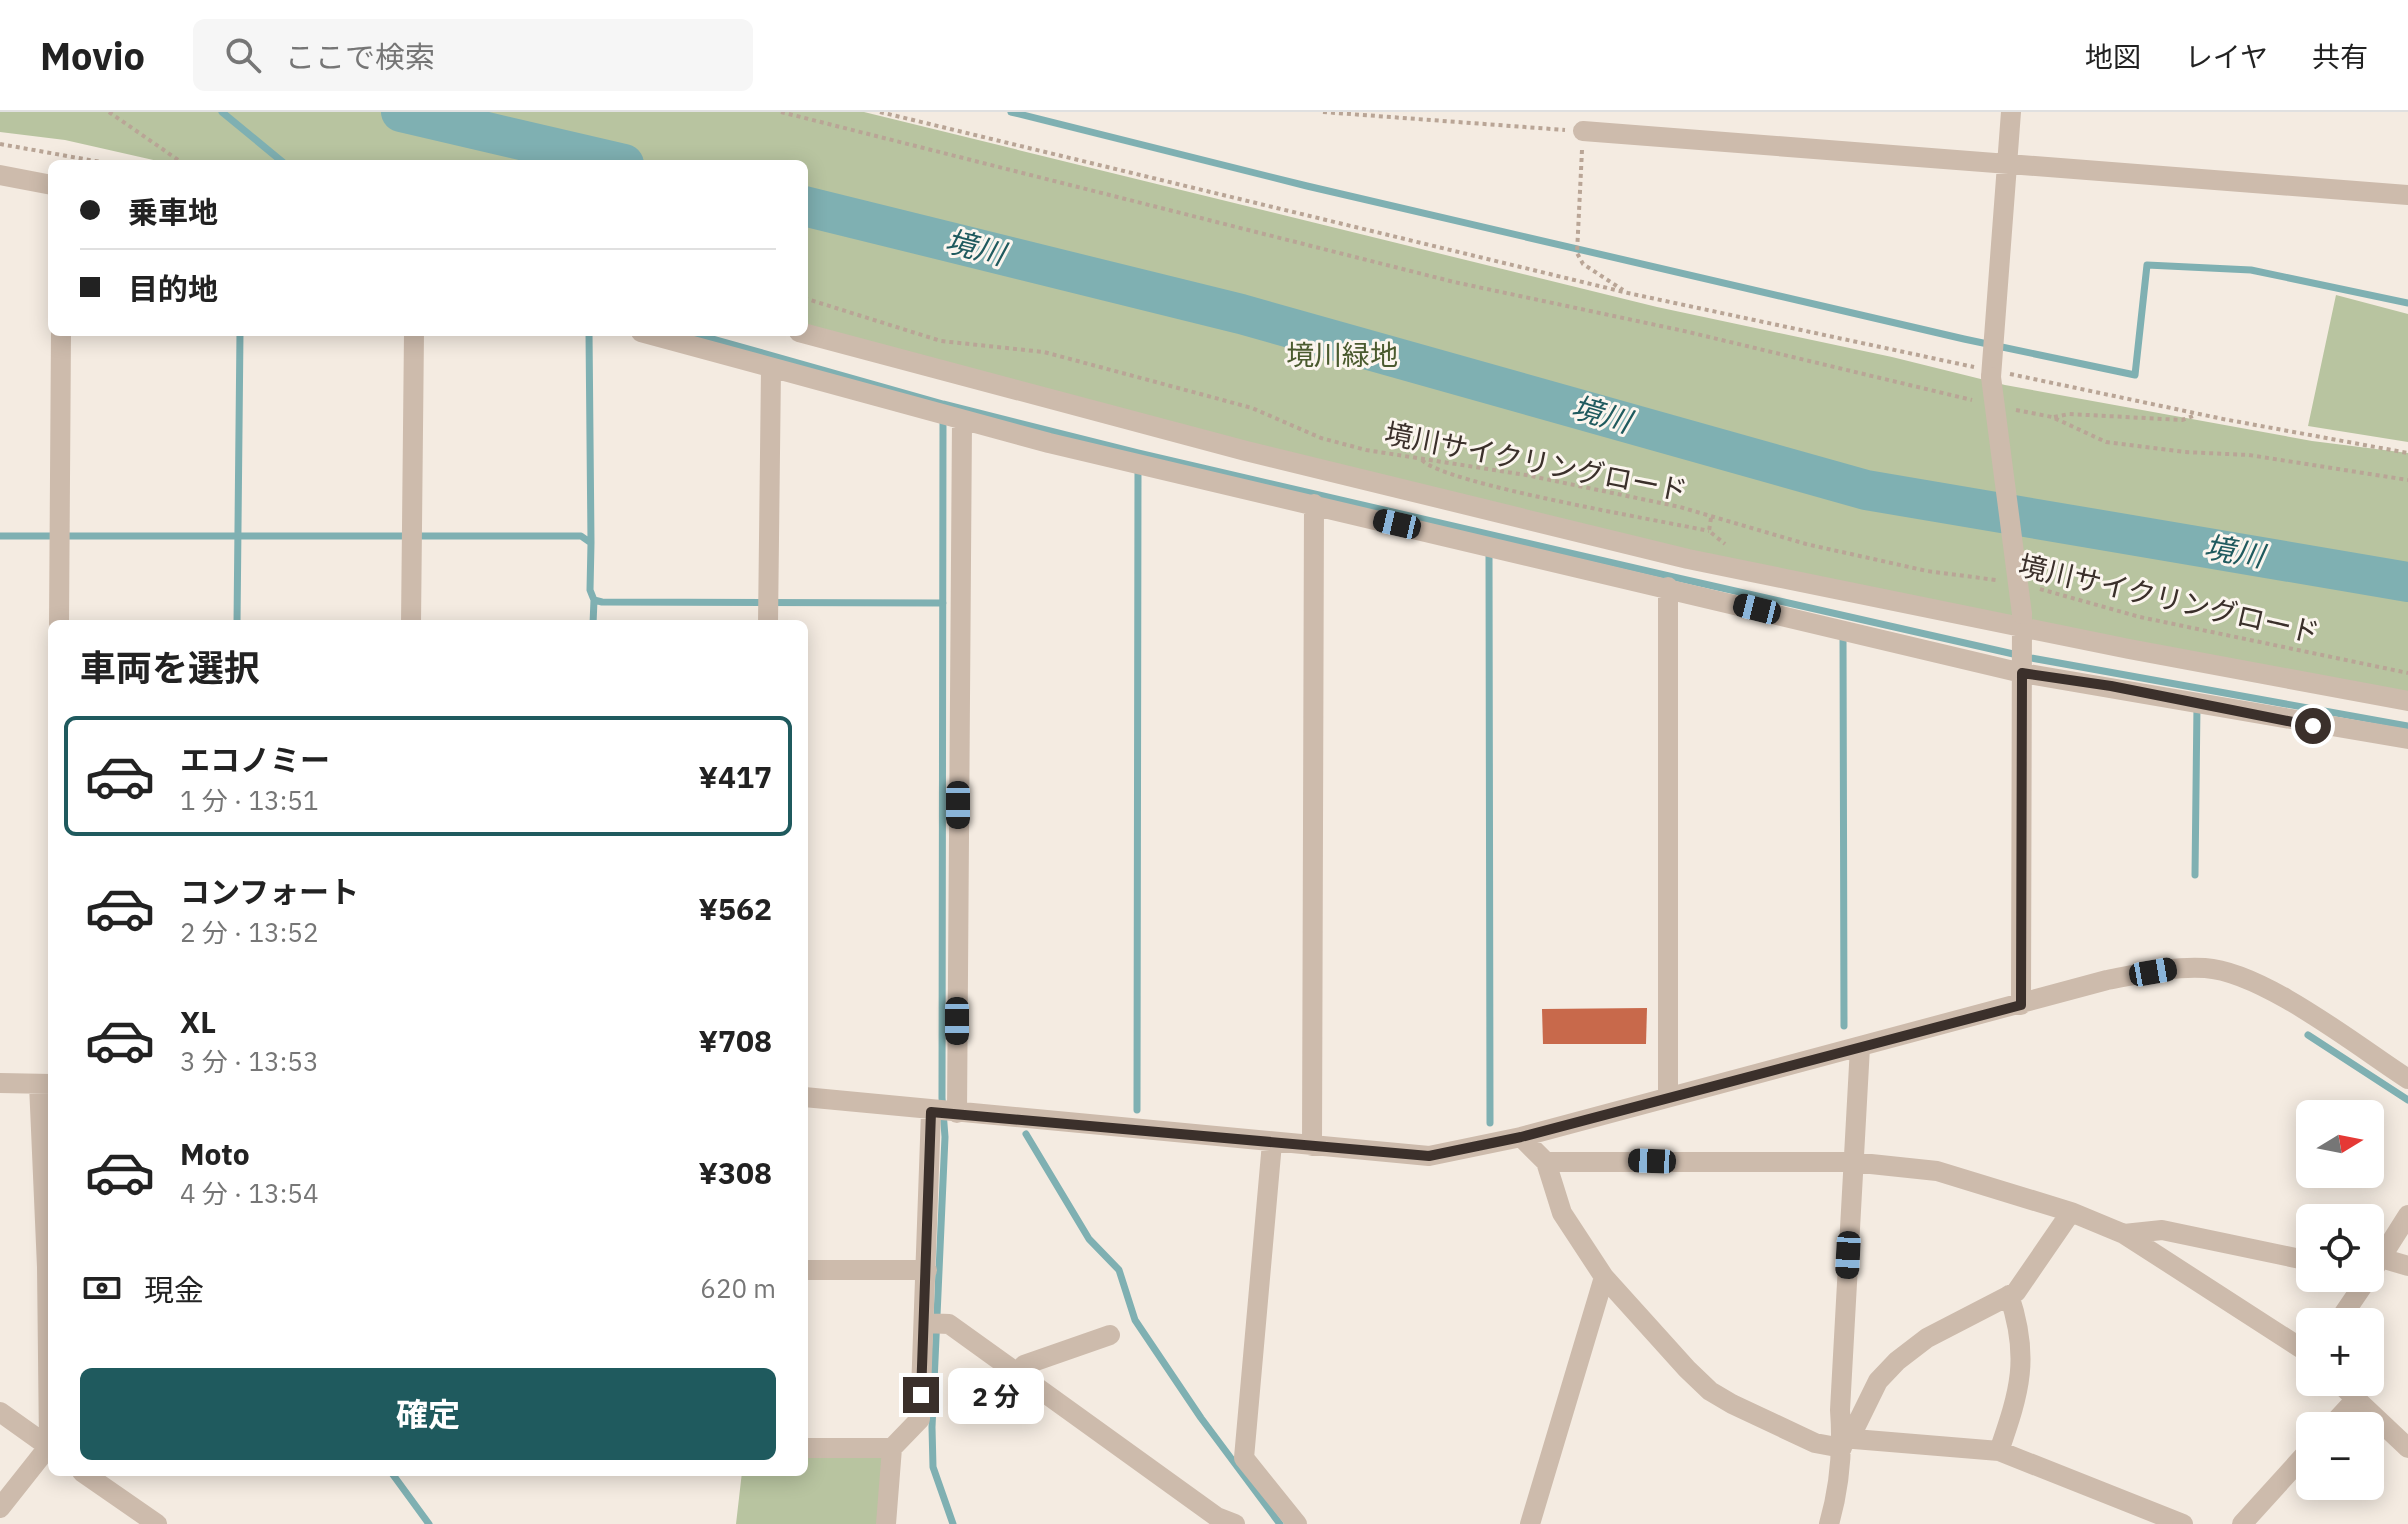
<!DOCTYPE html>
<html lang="ja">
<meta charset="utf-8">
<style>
:root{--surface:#fff;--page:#f6f6f6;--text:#222;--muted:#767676;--line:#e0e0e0;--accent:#1f5a5e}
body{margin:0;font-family:"IBM Plex Sans","Noto Sans JP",sans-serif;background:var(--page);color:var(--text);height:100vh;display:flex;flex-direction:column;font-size:30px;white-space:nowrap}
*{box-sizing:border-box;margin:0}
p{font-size:26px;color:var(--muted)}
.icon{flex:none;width:44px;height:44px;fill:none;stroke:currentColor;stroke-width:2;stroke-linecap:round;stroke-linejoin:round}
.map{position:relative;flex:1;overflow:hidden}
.panel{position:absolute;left:48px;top:508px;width:760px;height:856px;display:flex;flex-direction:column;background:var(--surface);border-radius:12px;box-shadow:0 4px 20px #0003}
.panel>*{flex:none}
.top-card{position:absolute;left:48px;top:48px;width:760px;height:176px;border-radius:12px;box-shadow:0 4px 20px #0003;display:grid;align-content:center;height:176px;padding:0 32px;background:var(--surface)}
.needle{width:52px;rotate:80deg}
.controls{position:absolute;left:2296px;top:988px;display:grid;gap:16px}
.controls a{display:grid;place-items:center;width:88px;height:88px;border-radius:12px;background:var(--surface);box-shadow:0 4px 20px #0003;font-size:40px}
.end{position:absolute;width:36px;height:36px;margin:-18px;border:10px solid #3b302b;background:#fff;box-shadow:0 0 0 4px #fff}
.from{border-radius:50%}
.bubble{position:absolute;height:56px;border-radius:12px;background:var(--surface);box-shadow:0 4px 20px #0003;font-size:26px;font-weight:700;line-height:56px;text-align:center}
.car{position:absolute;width:24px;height:48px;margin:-24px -12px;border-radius:10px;box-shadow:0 0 6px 2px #0007;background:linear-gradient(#222 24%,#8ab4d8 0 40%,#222 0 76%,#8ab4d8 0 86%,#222 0)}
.top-card b{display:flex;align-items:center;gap:28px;height:76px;font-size:30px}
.top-card b+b{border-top:2px solid var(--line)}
.top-card i{width:20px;height:20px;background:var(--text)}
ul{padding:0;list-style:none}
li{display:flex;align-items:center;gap:24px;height:120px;margin:0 16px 12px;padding:0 16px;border:4px solid transparent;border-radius:12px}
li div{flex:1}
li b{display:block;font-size:30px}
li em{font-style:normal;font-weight:700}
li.current{border-color:var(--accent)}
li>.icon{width:72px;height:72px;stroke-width:1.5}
h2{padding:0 32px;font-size:36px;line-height:96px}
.pay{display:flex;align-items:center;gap:20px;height:88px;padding:0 32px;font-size:30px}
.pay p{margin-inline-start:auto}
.cta{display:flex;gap:16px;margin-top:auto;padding:16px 32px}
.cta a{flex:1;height:92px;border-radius:12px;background:var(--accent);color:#fff;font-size:32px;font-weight:700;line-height:92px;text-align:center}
header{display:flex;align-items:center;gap:48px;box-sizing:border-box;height:112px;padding:0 40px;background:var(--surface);border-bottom:2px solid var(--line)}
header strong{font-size:38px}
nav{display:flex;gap:44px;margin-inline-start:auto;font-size:28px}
.search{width:560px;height:72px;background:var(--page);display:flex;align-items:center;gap:20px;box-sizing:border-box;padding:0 28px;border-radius:12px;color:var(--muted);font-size:30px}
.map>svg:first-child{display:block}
.green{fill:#b8c4a0}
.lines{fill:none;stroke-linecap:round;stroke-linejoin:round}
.stream{stroke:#7fb0b2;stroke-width:7}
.river{stroke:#7fb0b2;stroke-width:40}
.building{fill:#c8694b}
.path{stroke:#b9a596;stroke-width:4;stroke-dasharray:4 4;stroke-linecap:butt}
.minor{stroke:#cdbbac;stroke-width:20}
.minor-bridge{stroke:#cdbbac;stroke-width:20}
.route{stroke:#3b302b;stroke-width:10}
.labels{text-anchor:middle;stroke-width:6;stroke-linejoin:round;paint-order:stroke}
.park-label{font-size:28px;fill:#4a5a2e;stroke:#fbf5ee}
.street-label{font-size:28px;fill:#3b302b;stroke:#fbf5ee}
.water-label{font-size:30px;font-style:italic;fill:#1f5a5e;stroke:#fbf5ee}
</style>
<header>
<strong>Movio</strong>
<div class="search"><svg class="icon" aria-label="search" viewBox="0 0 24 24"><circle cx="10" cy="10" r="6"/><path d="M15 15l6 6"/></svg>ここで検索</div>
<nav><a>地図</a><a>レイヤ</a><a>共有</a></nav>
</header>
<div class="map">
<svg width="2408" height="1412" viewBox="0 0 2408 1412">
<rect width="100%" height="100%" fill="#f4ebe1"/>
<path class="green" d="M 0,0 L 864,0 L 1657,195 L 1892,245 L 2005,273 L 2312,329 L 2408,341 L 2408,597 L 1316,363 L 804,220 L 804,52 L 171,52 L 65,28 L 0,20 Z
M 2336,183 L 2408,202 L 2408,330 L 2308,314 Z
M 804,1340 L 883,1341 L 881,1412 L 736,1412 L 742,1360 L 804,1360 Z"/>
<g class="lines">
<path class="stream" d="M 222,0 L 285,52
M 1011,0 L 1307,74 L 1964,227 L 2135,263 L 2147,153 L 2251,158 L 2408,191
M 589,220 L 591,431
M 688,220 L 943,292 L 1138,341 L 1669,464 L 2031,546 L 2408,614
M 943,306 L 942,986 L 945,1025 L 932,1315 L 933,1355 L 953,1412
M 0,424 L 581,424 L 591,431 L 590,478 L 594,488 L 602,490 L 943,491
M 1489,437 L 1490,1011
M 237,512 L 240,220
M 593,512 L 594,488
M 1843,520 L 1844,914
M 2195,763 L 2197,593
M 2308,923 L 2408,988
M 1137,998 L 1138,356
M 1026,1022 L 1089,1127 L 1119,1158 L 1135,1208 L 1201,1306 L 1280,1412
M 391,1360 L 429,1412"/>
<path class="river" d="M 401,0 L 624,52
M 804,94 L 1241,202 L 1866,378 L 2408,470"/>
</g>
<path class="building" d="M 1647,896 L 1646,932 L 1543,932 L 1542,897 Z"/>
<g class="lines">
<path class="path" d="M 109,0 L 184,52
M 781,0 L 1454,170 L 1684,219 L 1972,288
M 880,0 L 1628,181 L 1974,255
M 1323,0 L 1565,18
M 0,32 L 112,52
M 1582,38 L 1577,141 L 1583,152 L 1623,178
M 804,186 L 941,229 L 1044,240 L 1219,287 L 1252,296 L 1321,326 L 1366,338 L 1526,363 L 1680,395 L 1806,432 L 1927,459 L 1996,468
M 2010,262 L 2223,307 L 2408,341
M 2016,298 L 2052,305 L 2106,330 L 2185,340 L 2249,343 L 2408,368
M 2054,305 L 2069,302 L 2182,308 L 2196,303
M 1422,348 C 1444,372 1663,409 1709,419
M 1711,406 L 1709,419 L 1725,432
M 2040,477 L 2140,505 L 2408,561"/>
<path class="minor" d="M 1583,19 L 2408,83
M 0,63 L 52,73
M 641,220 L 1049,331 L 2022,561 L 2408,627
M 799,220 L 1246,339 L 1688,447 L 2129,537 L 2408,589
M 1991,265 L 2011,0
M 59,512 L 61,220
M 411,512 L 414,220
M 768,512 L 771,256
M 2021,893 L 2022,502
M 0,971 L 52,972
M 1668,984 L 1668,475
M 804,985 L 1429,1044 L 1521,1025 L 2107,868 C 2140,862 2172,854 2205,856 C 2264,860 2357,934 2408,967
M 957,1001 L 962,309
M 1521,1025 L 1546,1050 L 1562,1101 L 1604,1165 L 1687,1257 L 1710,1279 L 1732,1292 L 1815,1331 L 1842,1336
M 1272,1031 L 1244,1346 L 1297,1412
M 1312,1034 L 1314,392
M 1546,1050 L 1852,1050 L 1937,1059 L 2071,1100 L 2124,1122 L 2310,1242
M 2124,1122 L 2162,1118 L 2310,1149
M 2381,1146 L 2408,1154
M 804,1158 L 927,1158
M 2370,1163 L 2408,1103
M 2338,1210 L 2368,1166
M 924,1211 L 949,1212 L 1217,1405 L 1235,1412
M 1017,1261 L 1024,1253 L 1110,1223
M 2338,1270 L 2408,1336
M 0,1300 L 52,1337
M 2331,1314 L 2355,1288
M 1842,1326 L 1999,1339 L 2183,1412
M 1850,1326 L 1878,1269 L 1897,1249 L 1927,1226 L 2016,1180 L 2071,1100
M 804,1336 L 892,1336 L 920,1307 L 931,1000
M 1999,1339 C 2020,1279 2030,1245 2009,1183
M 82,1360 L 157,1412
M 0,1396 L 49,1334 L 47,1155 L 39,972
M 886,1412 L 892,1336
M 1530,1412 L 1604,1165
M 1829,1412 C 1840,1374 1843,1337 1840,1298 L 1860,935
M 2242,1412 L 2310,1337"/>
<path class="minor-bridge" d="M 1991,265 L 2022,502"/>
</g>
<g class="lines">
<path class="route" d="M 921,1283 L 931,1000 L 1429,1044 L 1521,1025 L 2021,893 L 2022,561 L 2111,574 L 2313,614"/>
</g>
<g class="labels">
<g class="park-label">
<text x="1342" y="253">境川緑地</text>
</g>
<g class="street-label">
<text transform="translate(1536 350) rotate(11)" y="10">境川サイクリングロード</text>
<text transform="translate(2169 487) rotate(13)" y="10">境川サイクリングロード</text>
</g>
<g class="water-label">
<text transform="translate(975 136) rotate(14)" y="10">境川</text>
<text transform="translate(1601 303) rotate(16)" y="10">境川</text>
<text transform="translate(2234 440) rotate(10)" y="10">境川</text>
</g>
</g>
</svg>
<div class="controls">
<a><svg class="needle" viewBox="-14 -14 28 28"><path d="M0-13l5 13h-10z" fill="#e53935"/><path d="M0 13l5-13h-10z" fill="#767676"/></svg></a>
<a><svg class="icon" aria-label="locate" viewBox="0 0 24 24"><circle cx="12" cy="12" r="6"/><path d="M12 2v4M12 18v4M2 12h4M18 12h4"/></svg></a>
<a>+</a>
<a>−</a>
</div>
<i class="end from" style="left:2313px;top:614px"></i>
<i class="end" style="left:921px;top:1283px"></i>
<div class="bubble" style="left:948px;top:1256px;width:96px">2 分</div>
<i class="car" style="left:1397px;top:412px;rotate:283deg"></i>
<i class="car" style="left:1757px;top:497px;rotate:284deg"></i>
<i class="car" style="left:958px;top:693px;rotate:180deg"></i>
<i class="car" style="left:2153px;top:860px;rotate:80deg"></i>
<i class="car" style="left:957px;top:909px;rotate:180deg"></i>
<i class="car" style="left:1652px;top:1049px;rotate:272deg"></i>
<i class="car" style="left:1848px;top:1143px;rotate:183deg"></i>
<div class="top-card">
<b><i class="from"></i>乗車地</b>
<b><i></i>目的地</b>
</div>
<section class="panel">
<h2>車両を選択</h2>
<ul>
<li class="current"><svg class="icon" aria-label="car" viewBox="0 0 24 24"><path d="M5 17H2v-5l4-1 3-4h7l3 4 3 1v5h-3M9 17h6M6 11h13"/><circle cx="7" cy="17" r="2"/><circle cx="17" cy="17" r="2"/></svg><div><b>エコノミー</b><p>1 分 · 13:51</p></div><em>¥417</em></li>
<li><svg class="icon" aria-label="car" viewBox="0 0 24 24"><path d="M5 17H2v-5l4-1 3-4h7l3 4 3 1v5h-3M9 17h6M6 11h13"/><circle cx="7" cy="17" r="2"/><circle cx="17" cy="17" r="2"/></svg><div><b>コンフォート</b><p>2 分 · 13:52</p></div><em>¥562</em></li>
<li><svg class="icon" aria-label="car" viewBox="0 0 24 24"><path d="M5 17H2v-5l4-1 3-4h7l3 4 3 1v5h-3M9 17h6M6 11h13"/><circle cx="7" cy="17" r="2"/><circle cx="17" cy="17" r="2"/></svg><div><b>XL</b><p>3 分 · 13:53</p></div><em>¥708</em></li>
<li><svg class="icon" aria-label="car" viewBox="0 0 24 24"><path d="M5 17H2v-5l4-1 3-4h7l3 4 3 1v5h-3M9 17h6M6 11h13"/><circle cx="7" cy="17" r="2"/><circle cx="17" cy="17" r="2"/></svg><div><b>Moto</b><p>4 分 · 13:54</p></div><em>¥308</em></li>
</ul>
<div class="pay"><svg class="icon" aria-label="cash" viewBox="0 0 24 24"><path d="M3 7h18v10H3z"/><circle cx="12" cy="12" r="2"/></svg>現金<p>620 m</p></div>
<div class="cta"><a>確定</a></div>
</section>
</div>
